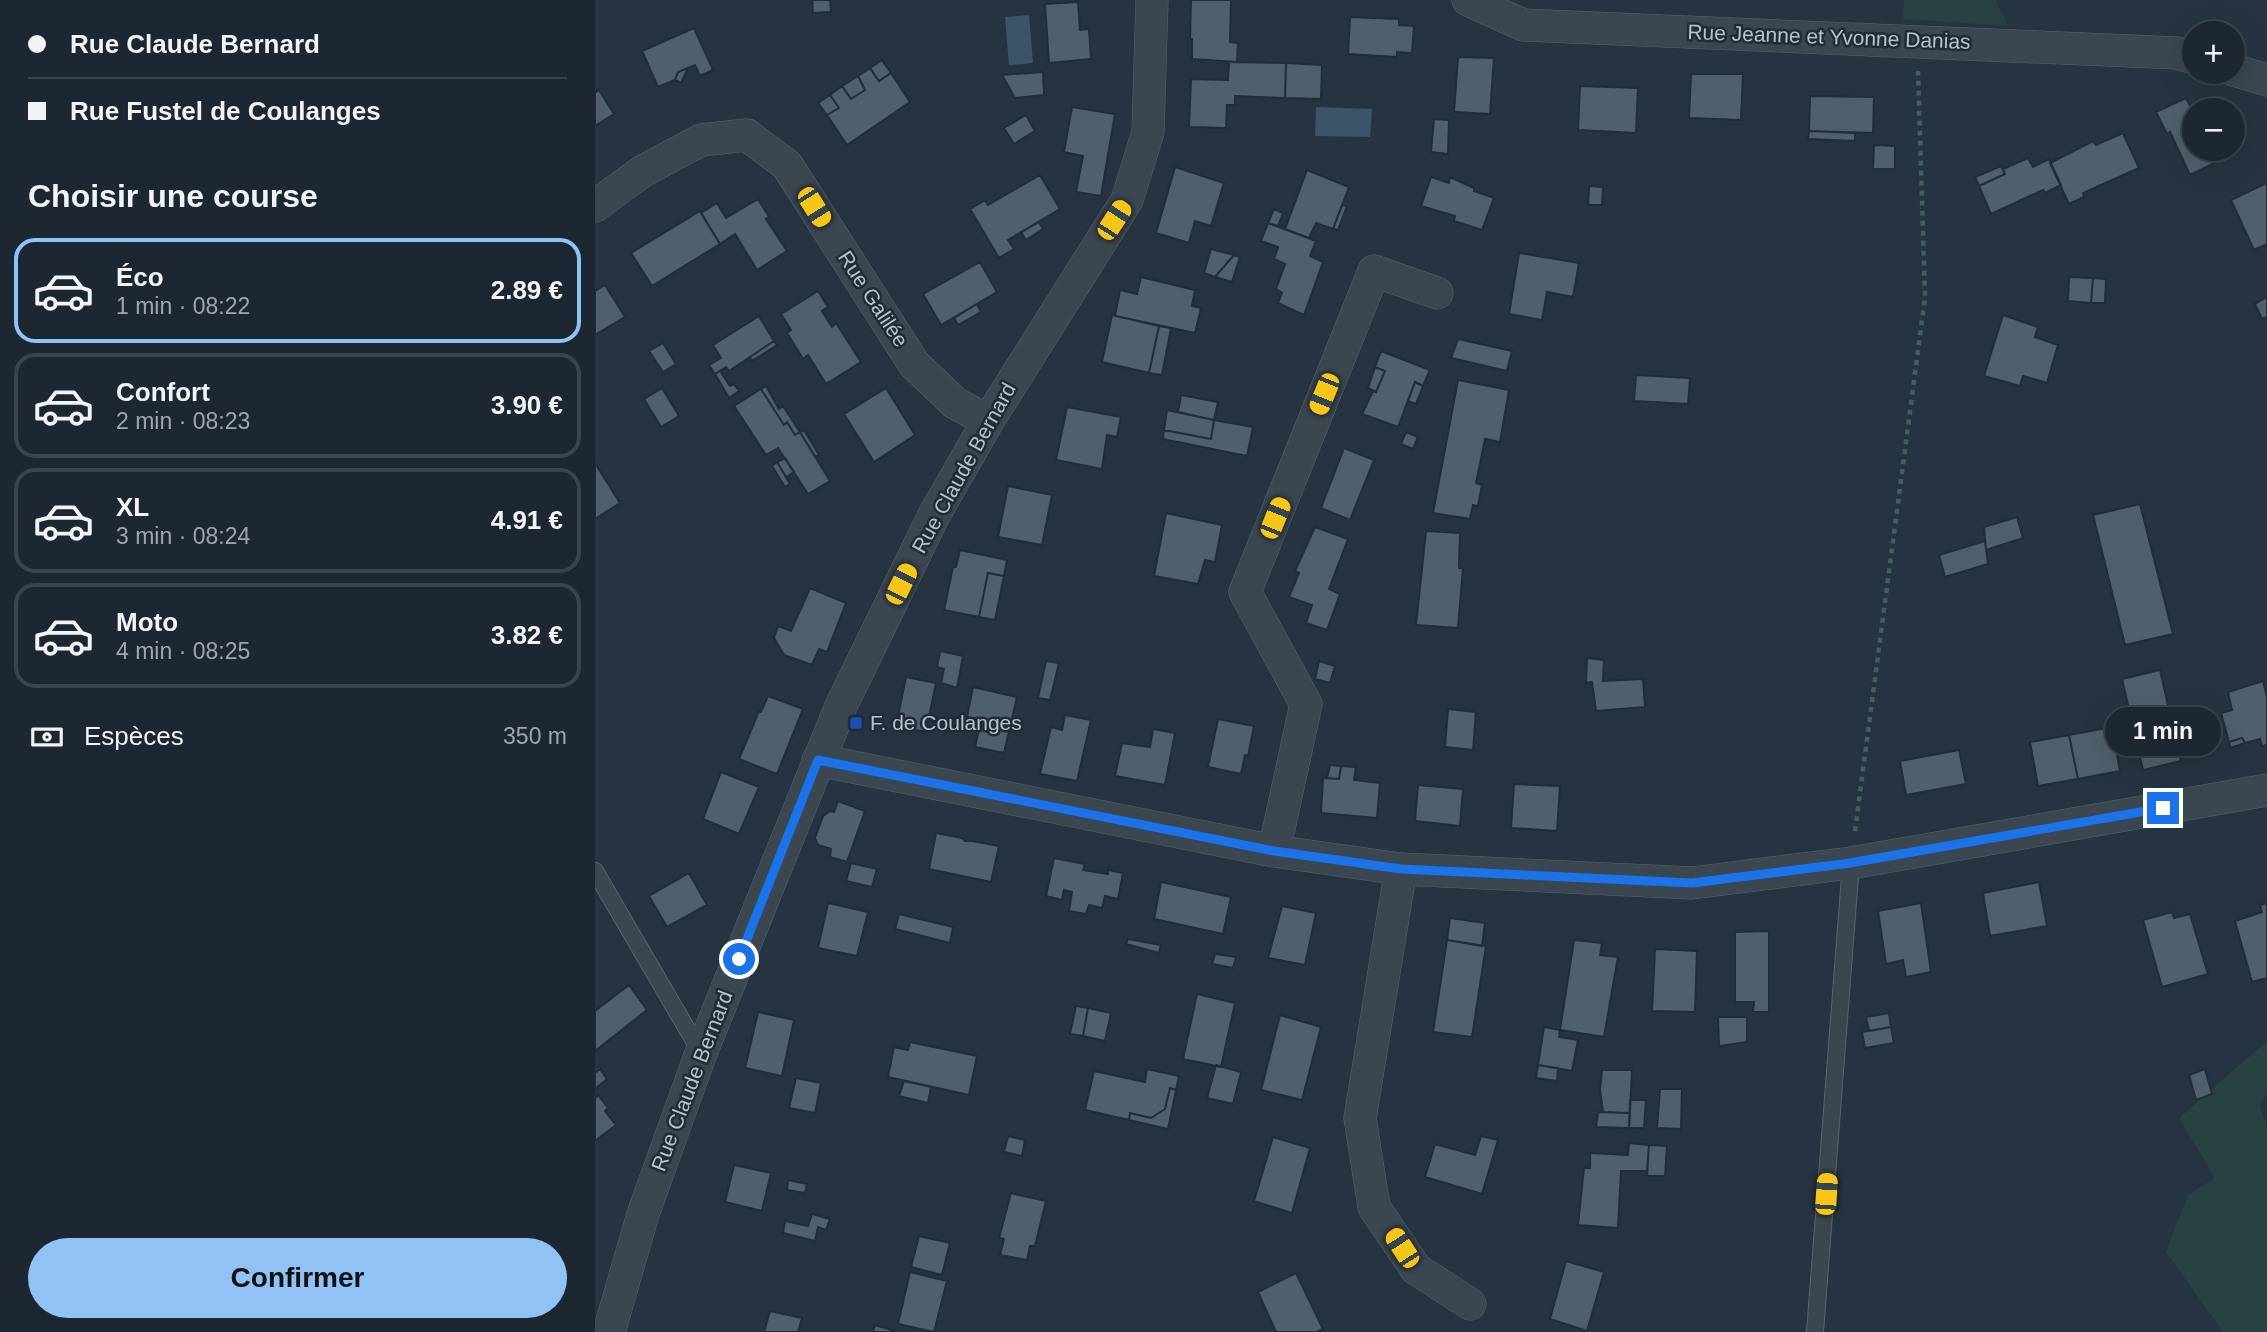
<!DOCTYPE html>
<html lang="fr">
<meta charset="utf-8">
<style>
:root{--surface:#1c2731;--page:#252f39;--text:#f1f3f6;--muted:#a0a5ab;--line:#3a444d;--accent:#90c2f6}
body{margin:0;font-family:Helvetica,sans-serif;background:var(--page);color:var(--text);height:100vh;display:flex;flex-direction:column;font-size:26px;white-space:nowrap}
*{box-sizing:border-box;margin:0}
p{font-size:23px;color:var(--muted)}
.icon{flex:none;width:38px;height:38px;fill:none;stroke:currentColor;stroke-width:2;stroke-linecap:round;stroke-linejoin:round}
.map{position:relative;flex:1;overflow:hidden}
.side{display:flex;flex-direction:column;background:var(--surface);width:595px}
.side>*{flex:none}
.guide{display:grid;align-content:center;height:154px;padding:0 28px;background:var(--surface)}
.controls{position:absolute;left:1587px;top:21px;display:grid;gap:14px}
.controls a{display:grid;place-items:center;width:63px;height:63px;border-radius:50%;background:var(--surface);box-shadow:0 7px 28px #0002,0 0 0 2px var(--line);font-size:35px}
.end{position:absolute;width:32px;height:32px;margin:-16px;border:9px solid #1a73e8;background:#fff;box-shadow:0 0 0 4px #fff}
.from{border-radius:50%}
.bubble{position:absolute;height:49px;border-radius:24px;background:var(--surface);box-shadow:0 7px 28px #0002,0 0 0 2px var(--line);font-size:23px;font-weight:600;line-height:49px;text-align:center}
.car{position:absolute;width:21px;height:42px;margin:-21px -10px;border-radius:9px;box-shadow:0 0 5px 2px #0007;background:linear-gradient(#f5c518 24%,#345 0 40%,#f5c518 0 76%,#345 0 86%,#f5c518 0)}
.guide b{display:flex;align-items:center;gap:24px;height:66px;font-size:26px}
.guide b+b{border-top:2px solid var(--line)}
.guide i{width:18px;height:18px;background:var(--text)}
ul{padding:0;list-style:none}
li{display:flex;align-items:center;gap:21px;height:105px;margin:0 14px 10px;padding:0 14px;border:4px solid var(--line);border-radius:21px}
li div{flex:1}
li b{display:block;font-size:26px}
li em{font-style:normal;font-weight:600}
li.current{border-color:var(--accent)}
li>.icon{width:63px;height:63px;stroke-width:1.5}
h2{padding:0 28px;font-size:32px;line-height:84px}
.pay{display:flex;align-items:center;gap:18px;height:77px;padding:0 28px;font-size:26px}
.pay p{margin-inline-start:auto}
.cta{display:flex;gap:14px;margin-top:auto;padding:14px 28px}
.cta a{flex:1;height:80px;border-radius:42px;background:var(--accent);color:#111;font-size:28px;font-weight:600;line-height:80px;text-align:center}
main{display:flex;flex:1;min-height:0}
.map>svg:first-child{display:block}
.green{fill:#284142}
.water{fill:#3c5469}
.building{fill:#4f5f6b;stroke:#212d38;stroke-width:2}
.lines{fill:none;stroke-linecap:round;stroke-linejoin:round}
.lane-casing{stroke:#58646e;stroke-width:18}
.street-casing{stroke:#58646e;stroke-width:33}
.path{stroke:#465d5e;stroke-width:4.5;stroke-dasharray:5 5;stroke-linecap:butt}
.lane{stroke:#3a4650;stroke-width:16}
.street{stroke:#3a4650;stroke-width:32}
.route{stroke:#1a73e8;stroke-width:9}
.transit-dot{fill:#1a4fb4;stroke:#1f2b36;stroke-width:2.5}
.labels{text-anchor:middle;stroke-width:5;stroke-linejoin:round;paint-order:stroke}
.street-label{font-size:21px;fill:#b7c1cb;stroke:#1f2b36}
.poi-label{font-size:21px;fill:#b7c1cb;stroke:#1f2b36;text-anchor:start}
</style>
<main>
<section class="side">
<div class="guide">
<b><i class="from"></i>Rue Claude Bernard</b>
<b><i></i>Rue Fustel de Coulanges</b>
</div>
<h2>Choisir une course</h2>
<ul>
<li class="current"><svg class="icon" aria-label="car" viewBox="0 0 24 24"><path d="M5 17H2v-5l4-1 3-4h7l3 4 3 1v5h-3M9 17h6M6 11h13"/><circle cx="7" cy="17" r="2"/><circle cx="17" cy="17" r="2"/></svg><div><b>Éco</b><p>1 min · 08:22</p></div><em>2.89 €</em></li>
<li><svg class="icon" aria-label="car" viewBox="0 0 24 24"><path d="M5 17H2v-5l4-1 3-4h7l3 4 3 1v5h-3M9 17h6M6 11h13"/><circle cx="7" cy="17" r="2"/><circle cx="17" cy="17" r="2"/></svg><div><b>Confort</b><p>2 min · 08:23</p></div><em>3.90 €</em></li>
<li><svg class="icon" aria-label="car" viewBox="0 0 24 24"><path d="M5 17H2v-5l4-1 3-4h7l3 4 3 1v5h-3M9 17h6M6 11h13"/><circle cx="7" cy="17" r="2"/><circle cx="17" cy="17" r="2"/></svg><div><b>XL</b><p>3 min · 08:24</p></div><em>4.91 €</em></li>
<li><svg class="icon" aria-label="car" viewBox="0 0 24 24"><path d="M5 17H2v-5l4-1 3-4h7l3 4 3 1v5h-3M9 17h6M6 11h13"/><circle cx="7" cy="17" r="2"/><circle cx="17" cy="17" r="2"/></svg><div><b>Moto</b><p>4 min · 08:25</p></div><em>3.82 €</em></li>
</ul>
<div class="pay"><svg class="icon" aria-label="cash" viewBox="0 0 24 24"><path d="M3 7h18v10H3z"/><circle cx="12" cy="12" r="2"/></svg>Espèces<p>350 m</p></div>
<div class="cta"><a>Confirmer</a></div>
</section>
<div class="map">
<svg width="1672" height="1332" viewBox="0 0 1672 1332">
<rect width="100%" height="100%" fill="#263441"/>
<path class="green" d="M 1309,0 L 1400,0 L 1413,26 L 1308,19 Z
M 1672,1041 L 1672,1092 L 1665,1106 L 1672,1127 L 1672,1332 L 1628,1332 L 1571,1252 L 1593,1195 L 1620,1178 L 1584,1118 Z"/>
<path class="water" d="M 434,15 L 438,63 L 414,65 L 410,17 Z
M 721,107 L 777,109 L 775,137 L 720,136 Z"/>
<path class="building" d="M 217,0 L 235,0 L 236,12 L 218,13 Z
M 596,0 L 636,0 L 635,42 L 643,43 L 642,62 L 597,59 L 597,39 L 595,39 Z
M 483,2 L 485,30 L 494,29 L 496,59 L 454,63 L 450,4 Z
M 755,17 L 804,19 L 804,25 L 819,26 L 817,53 L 802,52 L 802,57 L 753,54 Z
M 99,28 L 118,70 L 105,76 L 100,65 L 83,72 L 80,80 L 63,87 L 47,51 Z
M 863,57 L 899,58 L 895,114 L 859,112 Z
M 287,60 L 296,73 L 284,81 L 275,68 Z
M 634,62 L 691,63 L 690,98 L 640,96 L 640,105 L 632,105 L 631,128 L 594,127 L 596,79 L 633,80 Z
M 691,63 L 727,65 L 726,99 L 690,98 Z
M 93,68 L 86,83 L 80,80 L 83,72 Z
M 275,68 L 284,81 L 296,73 L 315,102 L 252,145 L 232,115 L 244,108 L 235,95 L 247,86 L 256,99 L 270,90 L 263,76 Z
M 448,72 L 449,95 L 420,98 L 407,75 Z
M 1096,74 L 1148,74 L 1146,120 L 1094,118 Z
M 263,76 L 270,90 L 256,99 L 247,86 Z
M 985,86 L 1043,88 L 1041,133 L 983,130 Z
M 4,90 L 19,114 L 0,126 L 0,93 Z
M 235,95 L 244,108 L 232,115 L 223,103 Z
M 1215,96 L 1279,97 L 1278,133 L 1214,131 Z
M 1591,98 L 1598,112 L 1600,111 L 1600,149 L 1626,149 L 1630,158 L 1595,175 L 1575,132 L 1572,134 L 1561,112 Z
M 477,107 L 520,114 L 506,196 L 481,192 L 488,156 L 469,152 Z
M 431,115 L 440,131 L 419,144 L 409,128 Z
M 839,119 L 854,120 L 853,154 L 836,152 Z
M 1214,131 L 1260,133 L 1260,141 L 1213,139 Z
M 1528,133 L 1544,168 L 1488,193 L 1489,197 L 1474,204 L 1455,163 L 1498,141 L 1501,145 Z
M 1279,145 L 1300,146 L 1300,169 L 1278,169 Z
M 1433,158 L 1438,167 L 1454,159 L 1466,185 L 1450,193 L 1448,190 L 1396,214 L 1384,186 L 1410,174 L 1408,169 Z
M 1406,166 L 1410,174 L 1384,186 L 1380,177 Z
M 580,167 L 629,183 L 616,226 L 600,221 L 594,243 L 561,233 Z
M 712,170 L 754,187 L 738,229 L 721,223 L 714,238 L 690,229 Z
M 445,175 L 465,209 L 413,240 L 419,249 L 404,258 L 375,209 L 390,200 L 393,205 Z
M 836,177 L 854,183 L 855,177 L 879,188 L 879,191 L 899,198 L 887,230 L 859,221 L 860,216 L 826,206 Z
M 1672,183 L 1672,244 L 1659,250 L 1636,200 Z
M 994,186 L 1008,187 L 1007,205 L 993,205 Z
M 163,199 L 174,217 L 171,219 L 192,251 L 162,270 L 140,234 L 125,244 L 106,213 L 122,203 L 131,218 Z
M 747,205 L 752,206 L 743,230 L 738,229 Z
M 679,209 L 688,213 L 683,226 L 673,223 Z
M 105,211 L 125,244 L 57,286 L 36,253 Z
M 444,222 L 448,229 L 431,240 L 426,232 Z
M 673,223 L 721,241 L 715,256 L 728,262 L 709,315 L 683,303 L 687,293 L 681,289 L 690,264 L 679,259 L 683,247 L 666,241 Z
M 616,249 L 639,255 L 620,277 L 609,273 Z
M 924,253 L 984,263 L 978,297 L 952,292 L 947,320 L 914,314 Z
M 639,255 L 645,257 L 637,282 L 620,277 Z
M 385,262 L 402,292 L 346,325 L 328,294 Z
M 546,277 L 600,290 L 597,306 L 606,308 L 600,333 L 520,316 L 525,290 L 542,294 Z
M 1474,277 L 1498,278 L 1496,303 L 1473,301 Z
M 1498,278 L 1511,279 L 1510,303 L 1496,303 Z
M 10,285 L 30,317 L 0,335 L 0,291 Z
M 223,291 L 233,307 L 227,311 L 237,327 L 241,323 L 266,362 L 231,384 L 213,355 L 208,359 L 192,333 L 196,330 L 186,314 Z
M 1670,298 L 1672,298 L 1672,317 L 1667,319 L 1660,304 Z
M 382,304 L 386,312 L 363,325 L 359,318 Z
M 517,315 L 564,326 L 554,373 L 507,362 Z
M 1408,315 L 1443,327 L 1440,337 L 1463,345 L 1452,383 L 1428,376 L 1425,386 L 1389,376 Z
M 164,316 L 179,341 L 134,371 L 131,367 L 120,374 L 114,365 L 126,358 L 118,345 Z
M 564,326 L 576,328 L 567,375 L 554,373 Z
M 863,339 L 917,351 L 912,371 L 856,358 Z
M 179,341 L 182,345 L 157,361 L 155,357 Z
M 68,343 L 81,364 L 68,372 L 54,351 Z
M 786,351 L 835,370 L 828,386 L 820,382 L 803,427 L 767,414 L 778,391 L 781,392 L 790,371 L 780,367 Z
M 780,367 L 790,371 L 781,392 L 773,388 Z
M 125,371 L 135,386 L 139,384 L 144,391 L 134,398 L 120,374 Z
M 1041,375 L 1095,378 L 1093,404 L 1039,401 Z
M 863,380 L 914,390 L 905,442 L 890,439 L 881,483 L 887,485 L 883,506 L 878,505 L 875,519 L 838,513 Z
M 820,382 L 828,386 L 821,404 L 813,401 Z
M 171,386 L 184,409 L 188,406 L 205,432 L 200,435 L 192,422 L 189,425 L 166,389 Z
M 67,388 L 84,416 L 66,427 L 49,399 Z
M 291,388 L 320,435 L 279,462 L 249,414 Z
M 166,389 L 189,425 L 192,422 L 200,435 L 205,432 L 235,481 L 213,494 L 183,448 L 171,455 L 139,406 Z
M 586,395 L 623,402 L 619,420 L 583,412 Z
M 472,407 L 526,417 L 522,437 L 512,435 L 507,469 L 461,460 Z
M 572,410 L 619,420 L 616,439 L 569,430 Z
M 619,420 L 658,427 L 652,456 L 568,439 L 569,430 L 616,439 Z
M 209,430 L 224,455 L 220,457 L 205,432 Z
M 811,432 L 823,437 L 818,449 L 806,444 Z
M 749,448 L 779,460 L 755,520 L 726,508 Z
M 190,458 L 199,472 L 191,477 L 182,462 Z
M 182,462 L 195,484 L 190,487 L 177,466 Z
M 0,463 L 25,503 L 0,519 Z
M 413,486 L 457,495 L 447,545 L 403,537 Z
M 1545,504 L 1578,634 L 1530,645 L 1498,515 Z
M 571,513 L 627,525 L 620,562 L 610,560 L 603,584 L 559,576 Z
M 1422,517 L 1428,538 L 1391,550 L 1389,527 Z
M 720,527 L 753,539 L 734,589 L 745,594 L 732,630 L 711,623 L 717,605 L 694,597 L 704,573 L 700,571 Z
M 831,531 L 865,533 L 864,568 L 868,568 L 863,628 L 821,625 Z
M 1390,541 L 1393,564 L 1350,577 L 1344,555 Z
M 365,550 L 412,560 L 409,576 L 393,573 L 384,617 L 349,610 L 358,567 L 361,567 Z
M 393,573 L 409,576 L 400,620 L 384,617 Z
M 215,588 L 251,603 L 232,652 L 224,649 L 217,665 L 189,655 L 179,638 L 183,626 L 196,631 Z
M 345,651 L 368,656 L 362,688 L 346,683 L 349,669 L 342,667 Z
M 992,658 L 1009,660 L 1008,681 L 1048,679 L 1050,707 L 1001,711 L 997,682 L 991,683 Z
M 451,661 L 464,663 L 455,700 L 443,698 Z
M 724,661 L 740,666 L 735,683 L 720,679 Z
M 1565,670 L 1586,761 L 1548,770 L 1527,679 Z
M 311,677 L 341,683 L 331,732 L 301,726 Z
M 1668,681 L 1672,697 L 1672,745 L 1667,746 L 1665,739 L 1650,743 L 1647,738 L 1634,742 L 1626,713 L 1637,710 L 1633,692 Z
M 378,687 L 422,697 L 409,753 L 380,747 L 386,720 L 372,717 Z
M 173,696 L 208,709 L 182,774 L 144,759 L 164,711 L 166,712 Z
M 853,709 L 881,712 L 878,750 L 850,747 Z
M 470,715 L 496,720 L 482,781 L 445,774 L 456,727 L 467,730 Z
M 623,719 L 659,726 L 653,756 L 650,755 L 646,774 L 613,767 Z
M 1517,727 L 1525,771 L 1483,779 L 1474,735 Z
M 558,729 L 580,733 L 570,785 L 520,776 L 527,743 L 555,747 Z
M 1474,735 L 1483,779 L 1443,786 L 1435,742 Z
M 1647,738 L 1650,743 L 1635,748 L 1634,742 Z
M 1364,750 L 1371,784 L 1311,795 L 1305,761 Z
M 735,765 L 746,766 L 744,779 L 732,778 Z
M 746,766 L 761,767 L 759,780 L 785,783 L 782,818 L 726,813 L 728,778 L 744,779 Z
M 126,772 L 164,787 L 144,834 L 108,819 Z
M 919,784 L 965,786 L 962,831 L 916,828 Z
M 823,785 L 868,789 L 865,826 L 820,821 Z
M 243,801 L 270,811 L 252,862 L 235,857 L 236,849 L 223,845 L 220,838 L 228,816 L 235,811 L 239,812 Z
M 341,833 L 367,838 L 370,841 L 378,841 L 404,846 L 396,882 L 334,869 Z
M 459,858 L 490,864 L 488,870 L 513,874 L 513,870 L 528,873 L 523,899 L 510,896 L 507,908 L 494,905 L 491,914 L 474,911 L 477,892 L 469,890 L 467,900 L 451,896 Z
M 256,863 L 282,869 L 277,887 L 251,881 Z
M 94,873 L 112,905 L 72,927 L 54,896 Z
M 566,882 L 636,897 L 628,934 L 559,919 Z
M 1444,882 L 1452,926 L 1395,936 L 1388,893 Z
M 233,903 L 273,912 L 262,956 L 223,948 Z
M 1326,903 L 1336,972 L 1311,977 L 1308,960 L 1291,964 L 1283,911 Z
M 1672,903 L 1672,978 L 1657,982 L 1640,921 L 1667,912 L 1665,905 Z
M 687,906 L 721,913 L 710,965 L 673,958 Z
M 1577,912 L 1579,918 L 1595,914 L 1613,974 L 1567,987 L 1548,920 Z
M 304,914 L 358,927 L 355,943 L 300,929 Z
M 855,918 L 890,923 L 887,946 L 852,940 Z
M 1174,931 L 1174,1012 L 1158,1012 L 1159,1002 L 1140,1002 L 1140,932 Z
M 533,939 L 566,945 L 564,953 L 531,944 Z
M 852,940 L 891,946 L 877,1037 L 838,1032 Z
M 979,940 L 1007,943 L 1005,955 L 1023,957 L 1009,1037 L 965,1030 Z
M 1060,949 L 1102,951 L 1100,1012 L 1057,1011 Z
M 620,954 L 641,957 L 638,968 L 617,964 Z
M 34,985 L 52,1010 L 0,1051 L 0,1011 Z
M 602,994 L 640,1003 L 626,1067 L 588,1059 Z
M 481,1006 L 493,1008 L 488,1036 L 475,1034 Z
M 493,1008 L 516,1013 L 510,1041 L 488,1036 Z
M 163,1012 L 199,1020 L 187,1076 L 150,1068 Z
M 1294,1013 L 1296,1027 L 1274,1031 L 1271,1017 Z
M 685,1015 L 726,1027 L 707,1100 L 666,1090 Z
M 1123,1017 L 1152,1017 L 1152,1042 L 1124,1046 Z
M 949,1027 L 965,1030 L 964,1037 L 983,1040 L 977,1071 L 943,1065 Z
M 1296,1027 L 1299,1043 L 1270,1048 L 1267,1032 Z
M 315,1042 L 382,1056 L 374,1095 L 293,1077 L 299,1047 L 313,1050 Z
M 621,1065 L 646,1072 L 638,1104 L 612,1098 Z
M 943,1065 L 963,1068 L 962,1081 L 941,1078 Z
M 5,1069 L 12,1079 L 0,1089 L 0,1073 Z
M 552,1069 L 584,1076 L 581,1090 L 575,1088 L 570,1109 L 556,1118 L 535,1113 L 534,1120 L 490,1110 L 499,1071 L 550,1082 Z
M 1610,1069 L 1617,1094 L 1601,1100 L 1594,1075 Z
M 1007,1070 L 1037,1070 L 1035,1113 L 1008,1112 L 1005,1090 Z
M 201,1078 L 226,1083 L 220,1113 L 194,1108 Z
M 309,1081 L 336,1087 L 333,1103 L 304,1096 Z
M 575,1088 L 581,1090 L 573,1129 L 534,1120 L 535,1113 L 556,1118 L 570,1109 Z
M 1065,1089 L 1087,1089 L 1086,1129 L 1062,1128 Z
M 3,1095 L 13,1108 L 10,1111 L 21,1125 L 0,1141 L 0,1098 Z
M 1035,1100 L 1051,1100 L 1049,1128 L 1034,1128 Z
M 1003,1112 L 1035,1113 L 1034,1128 L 1001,1127 Z
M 413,1136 L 430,1140 L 427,1156 L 409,1152 Z
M 886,1136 L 903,1140 L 887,1194 L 830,1177 L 840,1144 L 880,1155 Z
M 678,1137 L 715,1148 L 697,1213 L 659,1201 Z
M 1034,1143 L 1054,1145 L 1052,1171 L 1026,1171 L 1023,1228 L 983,1225 L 989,1168 L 995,1168 L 995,1153 L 1033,1155 Z
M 1054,1145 L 1072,1146 L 1070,1176 L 1052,1176 Z
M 139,1165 L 176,1173 L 167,1211 L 130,1202 Z
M 193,1180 L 212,1184 L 210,1193 L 192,1190 Z
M 416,1193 L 451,1201 L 440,1246 L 435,1246 L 432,1260 L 405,1255 L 409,1239 L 404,1238 Z
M 217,1214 L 235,1219 L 231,1230 L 223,1227 L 220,1241 L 188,1233 L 190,1221 L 213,1226 Z
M 324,1236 L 355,1243 L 347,1275 L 316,1267 Z
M 971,1261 L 1009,1272 L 992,1331 L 955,1319 Z
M 315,1272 L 352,1281 L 339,1332 L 303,1324 Z
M 701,1273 L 728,1329 L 722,1332 L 681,1332 L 663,1292 Z
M 175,1311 L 207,1318 L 203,1332 L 169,1332 Z
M 280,1325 L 300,1331 L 300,1332 L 278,1332 Z"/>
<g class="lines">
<defs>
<path id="lane" d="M 0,871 L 106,1053
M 1220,1332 L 1256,863"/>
<path id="street" d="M 873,0 L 928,25 L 1582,53 L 1600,58
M 1638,70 L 1672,80
M 0,206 L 48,171 L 106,140 L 152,135 L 192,165 L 319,364 L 360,403 L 393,421
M 223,760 L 679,851 L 806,869 L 1097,883 L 1256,863 L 1672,790
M 679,851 L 711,704 L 650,592 L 779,271 L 842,293
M 806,869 L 765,1118 L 779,1207 L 821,1269 L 875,1304
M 14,1332 L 48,1214 L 106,1053 L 246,706 L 338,517 L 393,421 L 532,200 L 553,132 L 557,0"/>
</defs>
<use href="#lane" class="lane-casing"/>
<use href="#street" class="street-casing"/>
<path class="path" d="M 1260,831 L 1330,297 L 1323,71"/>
<use href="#lane" class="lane"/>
<use href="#street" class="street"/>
</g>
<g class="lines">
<path class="route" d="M 144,959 L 223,760 L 679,851 L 806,869 L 1097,883 L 1255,863 L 1568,808"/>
</g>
<rect class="transit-dot" x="254" y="716" width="14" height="14" rx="3.5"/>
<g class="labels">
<g class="street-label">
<text transform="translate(1234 37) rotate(2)" y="7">Rue Jeanne et Yvonne Danias</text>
<text transform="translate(278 299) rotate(57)" y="7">Rue Galilée</text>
<text transform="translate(369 468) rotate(-61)" y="7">Rue Claude Bernard</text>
<text transform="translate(97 1081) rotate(-69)" y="7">Rue Claude Bernard</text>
</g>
<g class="poi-label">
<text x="275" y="730">F. de Coulanges</text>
</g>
</g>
</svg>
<div class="controls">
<a>+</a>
<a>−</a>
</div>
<i class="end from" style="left:144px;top:959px"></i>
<i class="end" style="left:1568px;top:808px"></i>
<div class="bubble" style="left:1510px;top:707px;width:116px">1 min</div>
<i class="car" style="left:219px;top:207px;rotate:148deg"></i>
<i class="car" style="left:519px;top:220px;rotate:33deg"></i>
<i class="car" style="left:729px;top:394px;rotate:202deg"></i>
<i class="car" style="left:680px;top:518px;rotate:22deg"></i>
<i class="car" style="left:306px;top:584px;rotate:26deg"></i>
<i class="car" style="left:1231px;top:1194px;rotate:4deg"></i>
<i class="car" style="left:807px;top:1248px;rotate:327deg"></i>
</div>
</main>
